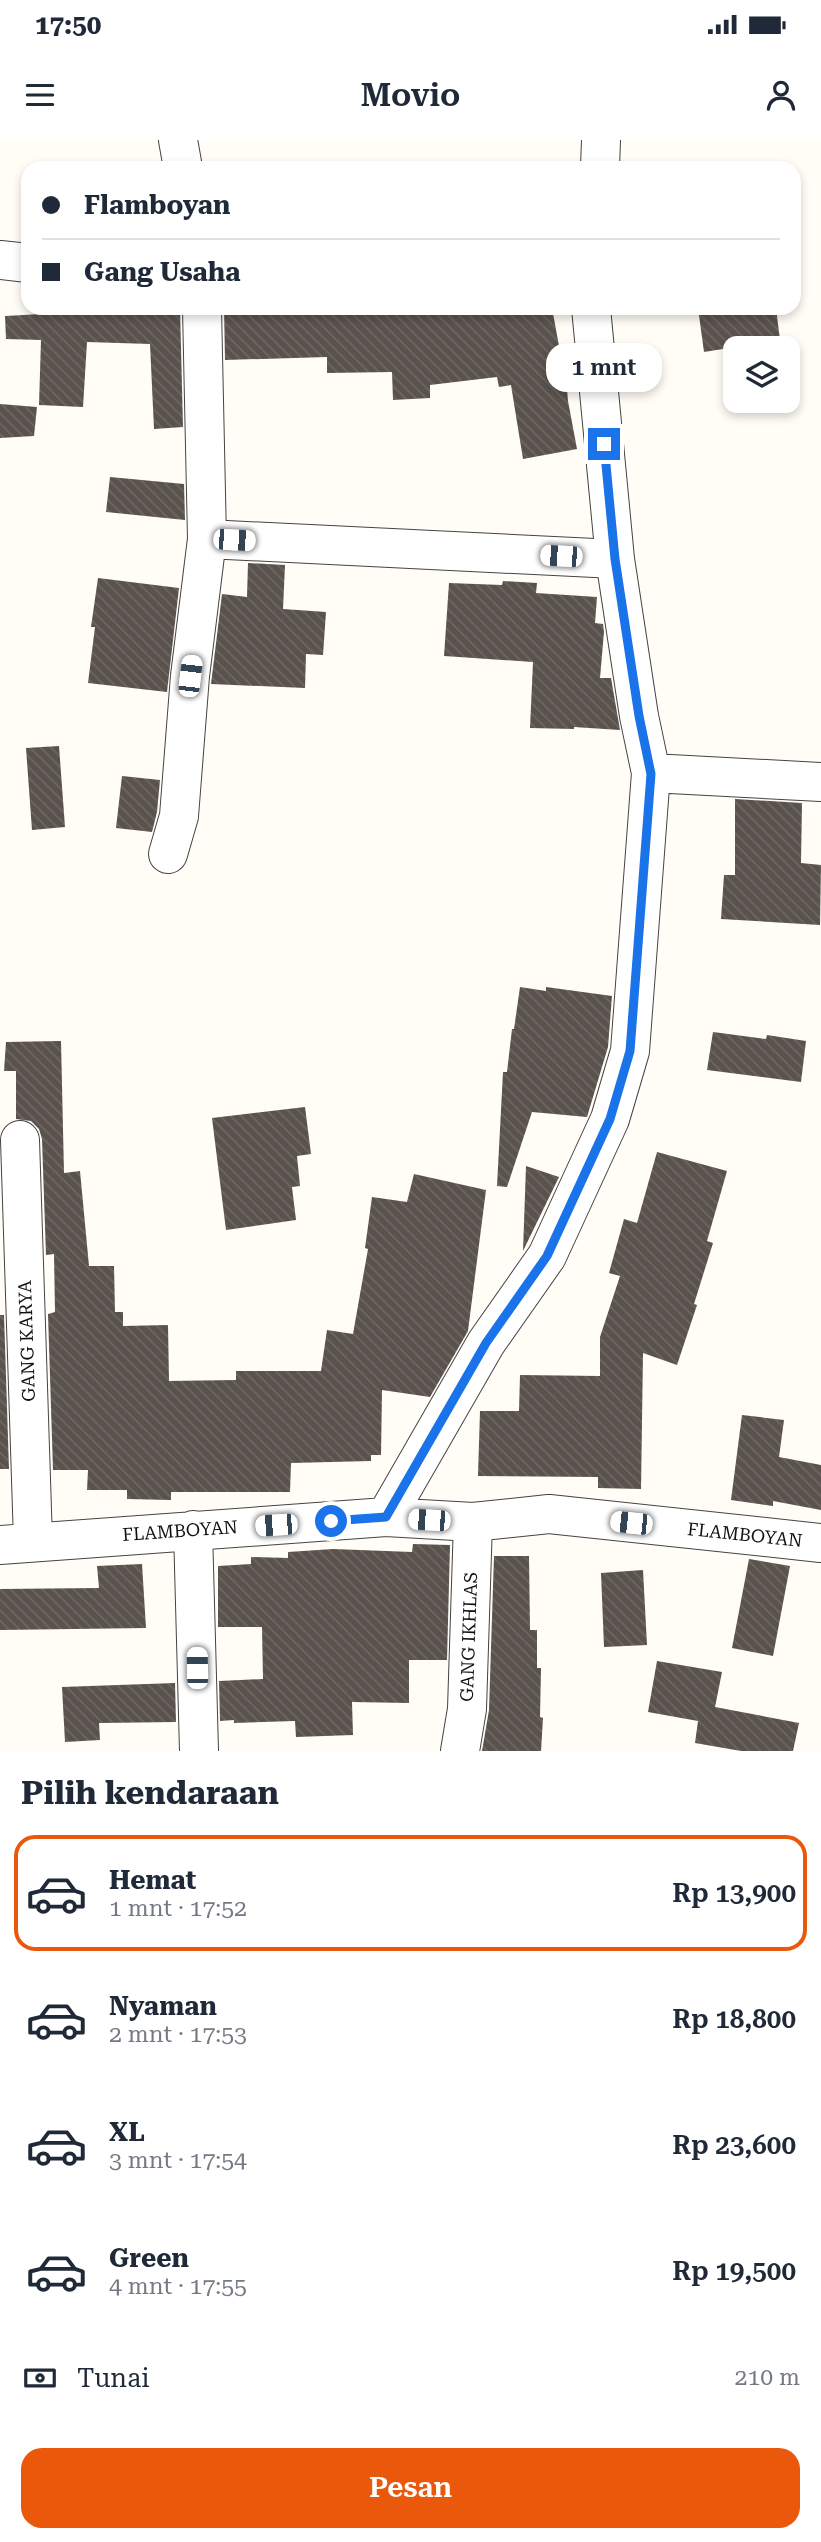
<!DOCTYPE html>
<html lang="id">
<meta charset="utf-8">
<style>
:root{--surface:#fff;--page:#f6f6f7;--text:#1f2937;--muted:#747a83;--line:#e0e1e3;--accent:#ea580c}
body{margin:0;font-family:"Roboto Serif",serif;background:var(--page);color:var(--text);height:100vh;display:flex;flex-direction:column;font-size:26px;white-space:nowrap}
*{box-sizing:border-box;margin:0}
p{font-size:23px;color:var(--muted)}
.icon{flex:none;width:38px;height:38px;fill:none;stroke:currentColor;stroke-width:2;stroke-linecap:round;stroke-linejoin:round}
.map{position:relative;height:1611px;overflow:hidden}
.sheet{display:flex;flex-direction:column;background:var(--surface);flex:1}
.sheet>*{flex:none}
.banner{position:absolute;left:21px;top:21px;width:780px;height:154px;border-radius:21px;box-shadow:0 4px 10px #0003;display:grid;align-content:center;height:154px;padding:0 21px;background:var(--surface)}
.buttons{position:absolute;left:723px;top:196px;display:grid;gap:14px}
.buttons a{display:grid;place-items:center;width:77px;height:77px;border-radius:14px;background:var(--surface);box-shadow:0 4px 10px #0003;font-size:35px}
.end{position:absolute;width:32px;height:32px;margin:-16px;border:9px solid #1a73e8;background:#fff;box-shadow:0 0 0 4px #fff}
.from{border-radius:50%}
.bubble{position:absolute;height:49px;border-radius:21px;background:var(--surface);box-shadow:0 4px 10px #0003;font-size:23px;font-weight:600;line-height:49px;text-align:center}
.car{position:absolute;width:21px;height:42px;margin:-21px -10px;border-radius:9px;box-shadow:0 0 5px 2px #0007;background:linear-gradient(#fff 24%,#345 0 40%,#fff 0 76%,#345 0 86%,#fff 0)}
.banner b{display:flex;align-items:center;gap:24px;height:66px;font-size:26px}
.banner b+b{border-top:2px solid var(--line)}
.banner i{width:18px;height:18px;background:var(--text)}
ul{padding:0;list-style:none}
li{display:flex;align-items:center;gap:21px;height:116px;margin:0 14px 10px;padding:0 7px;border:4px solid transparent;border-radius:21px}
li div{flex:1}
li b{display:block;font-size:26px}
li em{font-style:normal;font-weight:600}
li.current{border-color:var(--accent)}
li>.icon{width:63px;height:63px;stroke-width:1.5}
h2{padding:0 21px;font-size:32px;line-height:84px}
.pay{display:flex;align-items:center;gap:18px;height:77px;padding:0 21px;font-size:26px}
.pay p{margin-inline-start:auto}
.cta{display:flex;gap:14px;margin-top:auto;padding:14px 21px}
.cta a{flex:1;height:80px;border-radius:21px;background:var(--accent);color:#fff;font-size:28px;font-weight:600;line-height:80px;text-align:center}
.status{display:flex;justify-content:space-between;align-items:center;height:49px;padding:0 35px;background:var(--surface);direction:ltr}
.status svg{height:19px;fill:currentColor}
header{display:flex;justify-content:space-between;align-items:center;height:91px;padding:0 21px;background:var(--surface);font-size:32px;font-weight:600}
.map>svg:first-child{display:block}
.building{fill:url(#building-back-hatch)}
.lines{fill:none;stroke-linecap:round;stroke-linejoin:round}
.minor-casing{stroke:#444;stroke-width:40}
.minor{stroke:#fff;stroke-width:38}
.route{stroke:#1a73e8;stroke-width:9}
.labels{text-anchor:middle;stroke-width:7;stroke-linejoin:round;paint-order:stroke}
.street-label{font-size:18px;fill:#111;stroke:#fff}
</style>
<div class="status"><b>17:50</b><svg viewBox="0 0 49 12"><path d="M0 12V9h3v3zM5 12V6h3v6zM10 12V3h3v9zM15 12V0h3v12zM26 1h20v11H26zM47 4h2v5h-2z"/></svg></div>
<header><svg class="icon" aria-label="menu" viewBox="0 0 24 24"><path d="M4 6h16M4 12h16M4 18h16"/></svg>Movio<svg class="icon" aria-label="person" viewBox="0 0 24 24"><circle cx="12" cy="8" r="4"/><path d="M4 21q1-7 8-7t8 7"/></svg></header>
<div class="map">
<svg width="821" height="1611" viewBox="0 0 821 1611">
<defs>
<pattern id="building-back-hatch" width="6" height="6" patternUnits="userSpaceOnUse" patternTransform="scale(1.75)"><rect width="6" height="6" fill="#5a524d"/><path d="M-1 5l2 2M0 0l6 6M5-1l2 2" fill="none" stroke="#6d6662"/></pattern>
</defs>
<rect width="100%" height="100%" fill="#fffdf5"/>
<path class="building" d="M 42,168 L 94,168 L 94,172 L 180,168 L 183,287 L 154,289 L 150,204 L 87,202 L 83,267 L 39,265 L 41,200 L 6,199 L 5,176 L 42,174 Z
M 224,168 L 552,168 L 562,222 L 565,222 L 568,261 L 577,309 L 523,319 L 511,245 L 499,247 L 497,237 L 430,245 L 430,258 L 393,260 L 392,232 L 327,233 L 327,217 L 225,220 Z
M 698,168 L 776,168 L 780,200 L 704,212 Z
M 0,264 L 37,267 L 34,296 L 0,298 Z
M 110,337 L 184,344 L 185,380 L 106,372 Z
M 248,423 L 285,425 L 283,469 L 326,472 L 323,515 L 306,514 L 305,548 L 211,544 L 222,454 L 247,457 Z
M 98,438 L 179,448 L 167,552 L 88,543 L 95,487 L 91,487 Z
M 503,441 L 537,443 L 536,453 L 597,457 L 595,483 L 603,484 L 604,492 L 600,538 L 611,538 L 620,590 L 574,587 L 574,589 L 530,588 L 533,522 L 444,516 L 449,443 L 502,445 Z
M 59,606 L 65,687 L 32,690 L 26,608 Z
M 122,636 L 160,640 L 157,672 L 152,692 L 116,688 Z
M 735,659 L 802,663 L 801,723 L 821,725 L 820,785 L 721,779 L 724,735 L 735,735 Z
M 520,847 L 546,851 L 546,847 L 612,856 L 608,907 L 587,977 L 532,972 L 507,1047 L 497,1046 L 503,932 L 507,932 L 512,889 L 514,889 Z
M 713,892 L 766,899 L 767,895 L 806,901 L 801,942 L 707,930 Z
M 61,901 L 64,1033 L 80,1031 L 89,1126 L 114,1126 L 115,1172 L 123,1172 L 123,1186 L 168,1185 L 169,1241 L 236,1240 L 236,1231 L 321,1231 L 327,1190 L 353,1194 L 368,1109 L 365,1108 L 372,1057 L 407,1062 L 414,1034 L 486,1050 L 468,1191 L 430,1257 L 382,1250 L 381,1315 L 371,1315 L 371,1321 L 291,1323 L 290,1352 L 171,1352 L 171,1360 L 127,1359 L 127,1350 L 87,1350 L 88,1330 L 53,1330 L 48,1174 L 55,1172 L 54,1114 L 46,1115 L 42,999 L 39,989 L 31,981 L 16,979 L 16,931 L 4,931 L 6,902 Z
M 305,967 L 311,1014 L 297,1016 L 300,1046 L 292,1047 L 296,1080 L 226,1090 L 212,978 Z
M 657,1012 L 727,1031 L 707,1101 L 713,1103 L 694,1164 L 697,1165 L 677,1225 L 643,1213 L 641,1349 L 598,1348 L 598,1337 L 478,1336 L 480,1271 L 519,1271 L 520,1235 L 600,1236 L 600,1197 L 620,1136 L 609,1133 L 624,1079 L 637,1083 Z
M 526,1026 L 559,1037 L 523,1111 Z
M 0,1175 L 4,1175 L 9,1329 L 0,1329 Z
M 742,1275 L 784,1280 L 779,1317 L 821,1325 L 821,1370 L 773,1361 L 773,1366 L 731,1360 Z
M 413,1404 L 450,1405 L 447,1520 L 409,1520 L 409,1563 L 352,1562 L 353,1595 L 296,1597 L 295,1581 L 234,1583 L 234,1580 L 220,1581 L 219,1541 L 263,1539 L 262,1487 L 218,1487 L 218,1426 L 251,1424 L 251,1417 L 288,1418 L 288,1412 L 333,1409 L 412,1412 Z
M 494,1416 L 529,1416 L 530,1490 L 537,1490 L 537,1528 L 541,1528 L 540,1577 L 543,1578 L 541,1611 L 482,1611 L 489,1570 Z
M 749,1419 L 790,1426 L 773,1516 L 732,1508 Z
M 142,1424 L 146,1488 L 0,1490 L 0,1449 L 99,1448 L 97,1426 Z
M 643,1430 L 647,1505 L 604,1507 L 601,1433 Z
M 657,1521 L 722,1532 L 715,1567 L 799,1583 L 793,1611 L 741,1611 L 695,1603 L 698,1581 L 648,1572 Z
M 175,1543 L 176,1582 L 99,1583 L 100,1600 L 65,1602 L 62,1547 Z"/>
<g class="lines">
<defs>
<path id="minor" d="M 178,0 L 183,28
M 600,28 L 601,0
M 0,120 L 28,123
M 207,399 L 615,419
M 651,633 L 821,642
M 168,714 L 179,676 L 190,536 L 207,399 L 202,168
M 20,1000 L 33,1401
M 386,1377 L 486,1203 L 547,1116 L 610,979 L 630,911 L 651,633 L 639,576 L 615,419 L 591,168
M 193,1390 L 199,1611
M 0,1405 L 386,1377 L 473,1382 L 549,1374 L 821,1403
M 460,1611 L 467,1569 L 473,1382"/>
</defs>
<use href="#minor" class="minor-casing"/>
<use href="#minor" class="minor"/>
</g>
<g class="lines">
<path class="route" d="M 331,1381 L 386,1377 L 486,1203 L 547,1116 L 610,979 L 630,911 L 651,634 L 639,576 L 615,419 L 604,304"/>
</g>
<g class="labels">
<g class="street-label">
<text transform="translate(27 1201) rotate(-92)" y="6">GANG KARYA</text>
<text transform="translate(180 1391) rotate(-4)" y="6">FLAMBOYAN</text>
<text transform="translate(745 1395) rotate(6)" y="6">FLAMBOYAN</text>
<text transform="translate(469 1497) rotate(-88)" y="6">GANG IKHLAS</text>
</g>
</g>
</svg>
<div class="buttons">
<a><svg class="icon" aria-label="layers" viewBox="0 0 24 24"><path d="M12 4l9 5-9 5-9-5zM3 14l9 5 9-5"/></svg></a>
</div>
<i class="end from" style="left:331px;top:1381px"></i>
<i class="end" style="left:604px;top:304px"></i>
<div class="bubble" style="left:546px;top:203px;width:116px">1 mnt</div>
<i class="car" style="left:234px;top:400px;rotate:93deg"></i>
<i class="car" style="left:561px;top:416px;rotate:273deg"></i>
<i class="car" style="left:190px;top:536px;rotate:7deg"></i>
<i class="car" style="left:429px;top:1380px;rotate:273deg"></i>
<i class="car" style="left:631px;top:1383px;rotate:276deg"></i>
<i class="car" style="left:276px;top:1385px;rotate:266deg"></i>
<i class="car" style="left:197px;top:1528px;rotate:359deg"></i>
<div class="banner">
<b><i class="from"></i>Flamboyan</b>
<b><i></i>Gang Usaha</b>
</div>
</div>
<section class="sheet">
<h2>Pilih kendaraan</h2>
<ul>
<li class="current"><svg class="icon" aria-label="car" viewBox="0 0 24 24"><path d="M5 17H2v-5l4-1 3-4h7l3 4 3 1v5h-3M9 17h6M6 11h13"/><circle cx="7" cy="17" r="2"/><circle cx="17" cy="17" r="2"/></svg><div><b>Hemat</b><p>1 mnt · 17:52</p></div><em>Rp 13,900</em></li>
<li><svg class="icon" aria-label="car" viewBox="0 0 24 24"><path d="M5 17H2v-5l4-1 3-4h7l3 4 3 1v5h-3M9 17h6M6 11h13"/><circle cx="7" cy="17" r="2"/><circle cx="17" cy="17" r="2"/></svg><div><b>Nyaman</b><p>2 mnt · 17:53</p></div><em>Rp 18,800</em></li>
<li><svg class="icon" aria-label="car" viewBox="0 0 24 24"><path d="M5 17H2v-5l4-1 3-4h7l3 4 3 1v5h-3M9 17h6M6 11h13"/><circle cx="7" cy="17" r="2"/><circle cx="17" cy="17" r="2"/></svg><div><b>XL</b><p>3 mnt · 17:54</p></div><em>Rp 23,600</em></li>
<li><svg class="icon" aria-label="car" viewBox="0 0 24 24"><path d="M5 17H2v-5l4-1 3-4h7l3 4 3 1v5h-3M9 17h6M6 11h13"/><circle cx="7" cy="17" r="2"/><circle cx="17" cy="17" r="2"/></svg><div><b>Green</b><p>4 mnt · 17:55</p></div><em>Rp 19,500</em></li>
</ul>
<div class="pay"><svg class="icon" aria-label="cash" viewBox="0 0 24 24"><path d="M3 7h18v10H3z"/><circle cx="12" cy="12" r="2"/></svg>Tunai<p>210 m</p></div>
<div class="cta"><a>Pesan</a></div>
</section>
